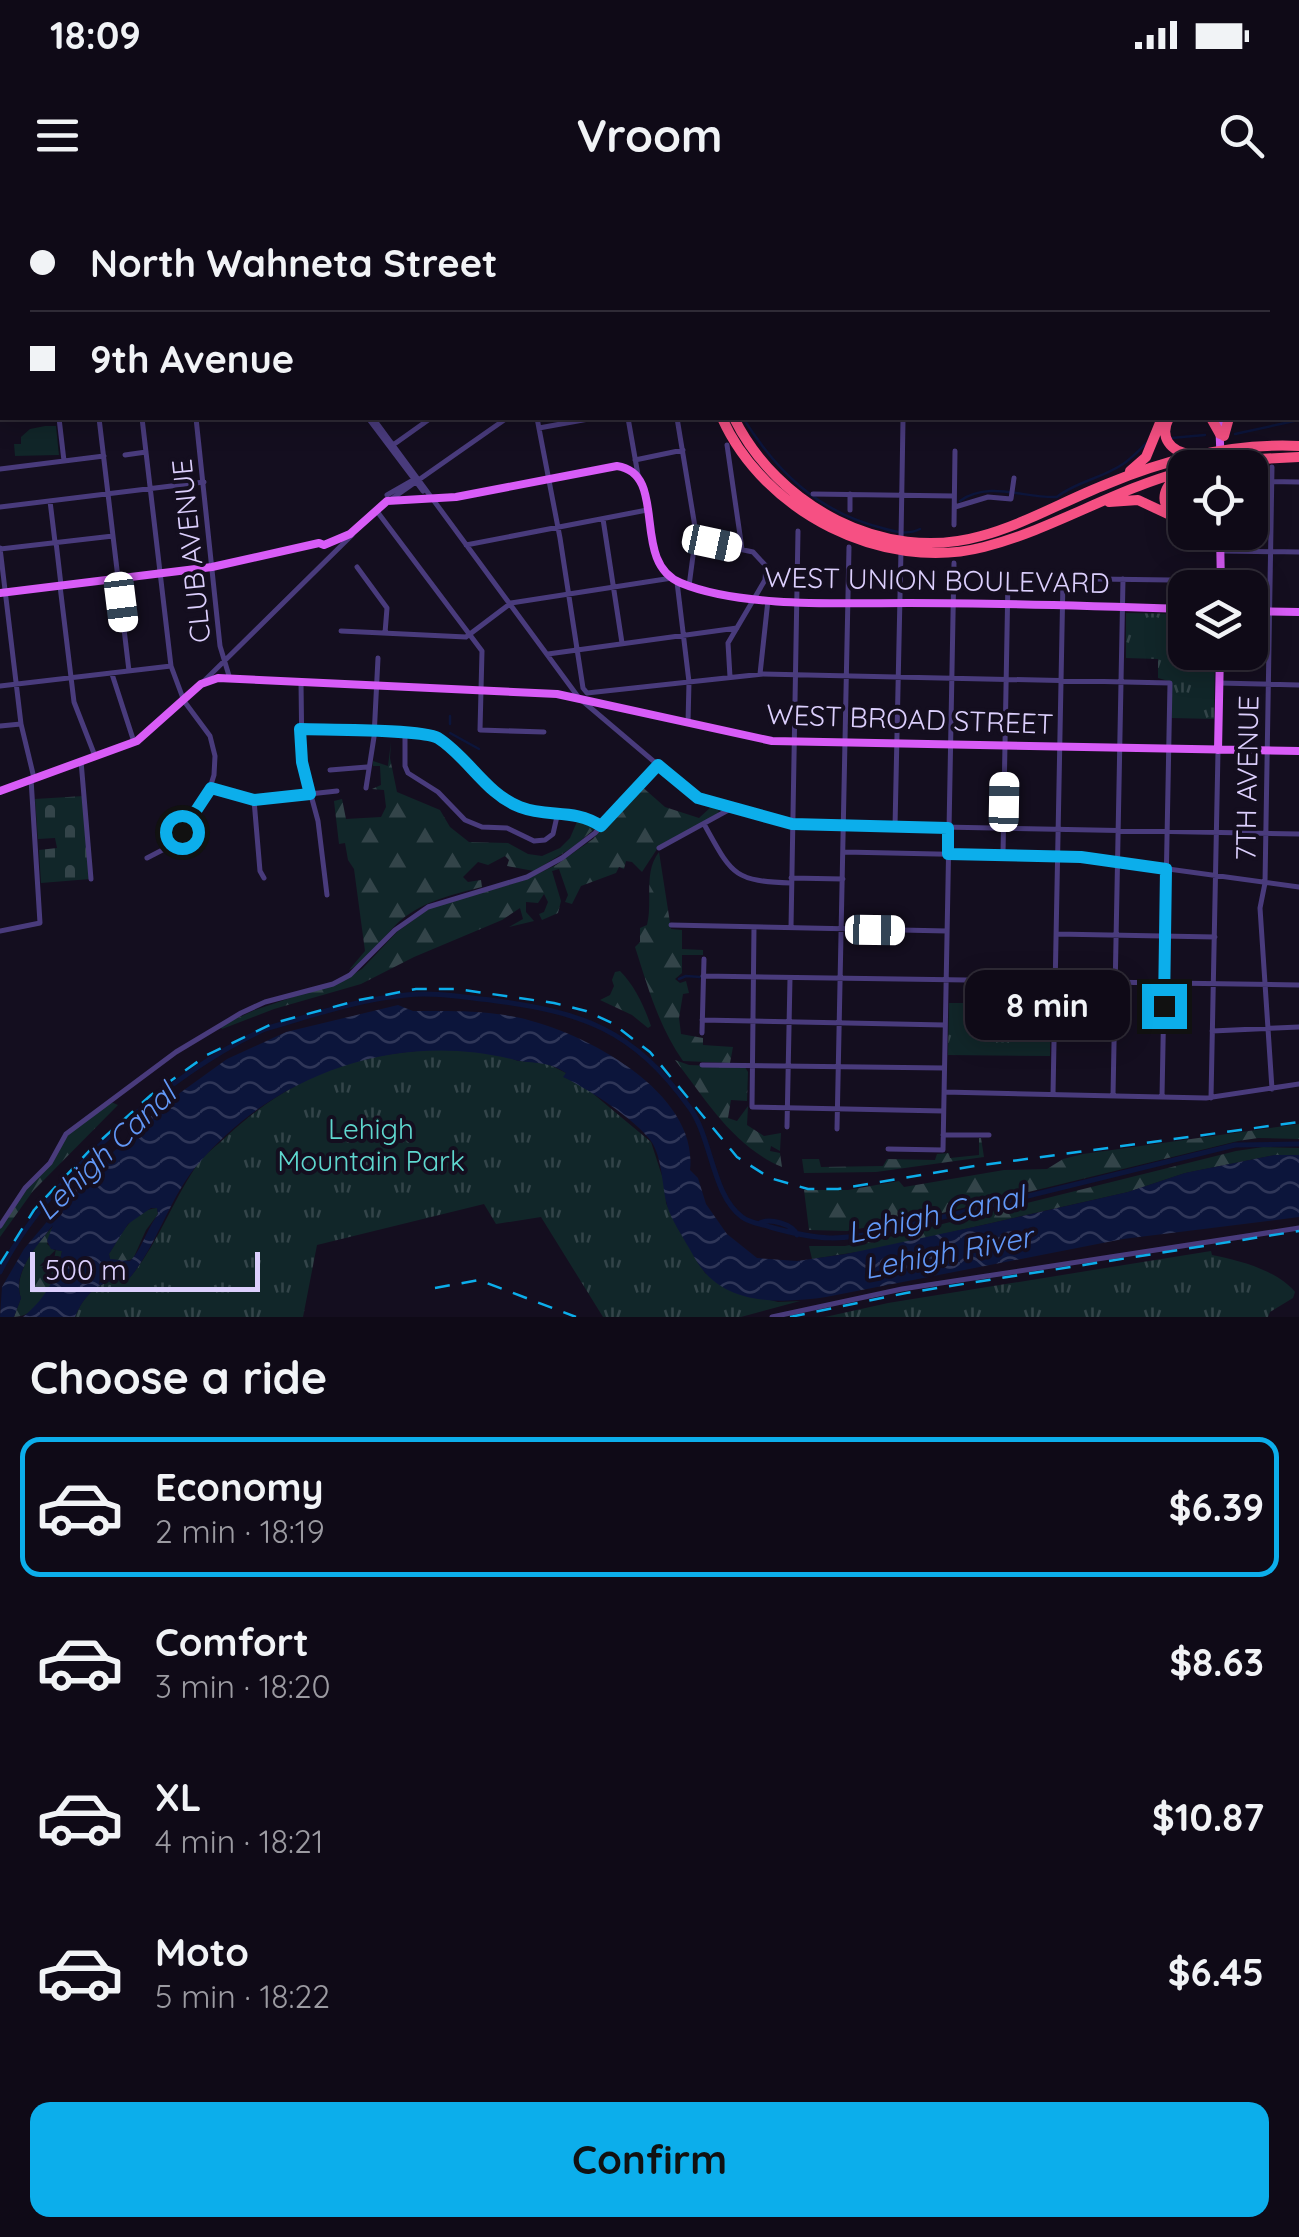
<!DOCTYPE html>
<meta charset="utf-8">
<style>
:root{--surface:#0f0a17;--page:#1d1824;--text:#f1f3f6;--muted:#9b9aa1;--line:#2f2b36;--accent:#0caeeb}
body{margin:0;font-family:Quicksand,sans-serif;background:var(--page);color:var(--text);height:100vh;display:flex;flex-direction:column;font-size:38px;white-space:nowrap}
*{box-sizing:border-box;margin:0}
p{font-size:32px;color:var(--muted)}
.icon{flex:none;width:55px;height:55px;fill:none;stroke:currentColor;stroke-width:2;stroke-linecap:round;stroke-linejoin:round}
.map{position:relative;height:1117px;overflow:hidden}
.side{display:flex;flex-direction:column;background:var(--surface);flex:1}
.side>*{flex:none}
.hud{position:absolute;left:0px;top:0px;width:1300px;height:220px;box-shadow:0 5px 25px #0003,0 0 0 2px var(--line);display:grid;align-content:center;height:220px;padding:0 30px;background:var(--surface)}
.controls{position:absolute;left:1168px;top:250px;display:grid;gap:20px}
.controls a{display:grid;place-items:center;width:100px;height:100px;border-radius:20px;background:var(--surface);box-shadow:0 5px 25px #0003,0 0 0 2px var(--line);font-size:50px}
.scale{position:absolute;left:30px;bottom:25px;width:230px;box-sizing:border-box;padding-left:10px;border:5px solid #dccffd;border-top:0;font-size:28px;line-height:35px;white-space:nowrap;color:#dccffd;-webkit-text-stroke:8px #140e1f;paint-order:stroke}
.end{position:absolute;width:45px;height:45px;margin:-22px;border:12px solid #0caeeb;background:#111;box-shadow:0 0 0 5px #111}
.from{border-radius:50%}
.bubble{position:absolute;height:70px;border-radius:20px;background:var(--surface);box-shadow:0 5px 25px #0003,0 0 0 2px var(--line);font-size:32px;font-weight:700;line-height:70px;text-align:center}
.car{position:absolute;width:30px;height:60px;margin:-30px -15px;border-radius:12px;box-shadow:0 0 8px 2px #0007;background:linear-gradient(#fff 24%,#345 0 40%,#fff 0 76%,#345 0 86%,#fff 0)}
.hud b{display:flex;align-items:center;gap:35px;height:95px;font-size:38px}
.hud b+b{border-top:2px solid var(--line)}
.hud i{width:25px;height:25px;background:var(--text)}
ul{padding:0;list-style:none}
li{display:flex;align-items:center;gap:30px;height:140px;margin:0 20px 15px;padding:0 10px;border:5px solid transparent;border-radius:20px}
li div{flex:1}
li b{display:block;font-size:38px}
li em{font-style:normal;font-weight:700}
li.on{border-color:var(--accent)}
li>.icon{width:90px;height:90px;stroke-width:1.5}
h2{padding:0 30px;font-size:45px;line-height:120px}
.cta{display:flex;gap:20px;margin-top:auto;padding:20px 30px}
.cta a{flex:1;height:115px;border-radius:20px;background:var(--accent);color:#111;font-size:40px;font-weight:700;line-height:115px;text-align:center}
.status{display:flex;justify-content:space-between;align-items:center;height:70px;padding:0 50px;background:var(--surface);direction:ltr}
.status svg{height:28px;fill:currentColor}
header{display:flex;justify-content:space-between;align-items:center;height:130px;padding:0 30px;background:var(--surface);font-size:45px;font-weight:700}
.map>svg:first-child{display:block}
.grass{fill:#112629}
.forest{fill:url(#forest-firs)}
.cemetery{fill:url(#cemetery-stones)}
.park{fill:url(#park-tufts)}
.water{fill:url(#water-waves);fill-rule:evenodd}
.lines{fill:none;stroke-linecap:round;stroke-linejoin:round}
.stream{stroke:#0c153b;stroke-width:2.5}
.canal{stroke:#0c153b;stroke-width:5}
.minor{stroke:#493b7c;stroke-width:5}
.major{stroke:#d85cf7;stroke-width:8}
.highway{stroke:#f65083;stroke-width:10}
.rail{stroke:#0caeeb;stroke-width:2.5;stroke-dasharray:15 12;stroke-linecap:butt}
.route{stroke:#0caeeb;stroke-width:12}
.labels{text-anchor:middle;stroke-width:8;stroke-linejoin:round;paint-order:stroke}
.street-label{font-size:28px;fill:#dccffd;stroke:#140e1f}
.park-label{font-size:28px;fill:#5fd8cf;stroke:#140e1f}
.water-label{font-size:30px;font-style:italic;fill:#6298f7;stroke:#140e1f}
</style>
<div class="status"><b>18:09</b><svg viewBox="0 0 49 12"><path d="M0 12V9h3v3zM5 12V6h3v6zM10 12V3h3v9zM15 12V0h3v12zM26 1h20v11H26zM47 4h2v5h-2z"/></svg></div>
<header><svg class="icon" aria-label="menu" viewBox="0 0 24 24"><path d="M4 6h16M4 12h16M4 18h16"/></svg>Vroom<svg class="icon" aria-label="search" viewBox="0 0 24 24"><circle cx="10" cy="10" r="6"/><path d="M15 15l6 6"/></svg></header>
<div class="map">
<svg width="1299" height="1117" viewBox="0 0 1299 1117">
<defs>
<pattern id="forest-firs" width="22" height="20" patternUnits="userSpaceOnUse" patternTransform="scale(2.5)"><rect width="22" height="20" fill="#112629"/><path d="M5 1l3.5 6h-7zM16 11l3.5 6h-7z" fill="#334449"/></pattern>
<pattern id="cemetery-stones" width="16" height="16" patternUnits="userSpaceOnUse" patternTransform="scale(2.5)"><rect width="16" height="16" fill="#112629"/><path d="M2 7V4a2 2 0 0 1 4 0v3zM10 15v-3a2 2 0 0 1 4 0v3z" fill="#334449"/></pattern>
<pattern id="park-tufts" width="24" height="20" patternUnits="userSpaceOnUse" patternTransform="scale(2.5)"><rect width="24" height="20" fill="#112629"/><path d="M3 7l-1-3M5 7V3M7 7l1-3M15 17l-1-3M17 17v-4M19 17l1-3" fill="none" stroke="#334449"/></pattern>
<pattern id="water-waves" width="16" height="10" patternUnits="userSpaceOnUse" patternTransform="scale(2.5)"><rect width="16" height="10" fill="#0c153b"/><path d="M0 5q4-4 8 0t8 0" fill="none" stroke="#2f3658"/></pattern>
</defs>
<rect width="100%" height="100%" fill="#140e1f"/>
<path class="grass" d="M 45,226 L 56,226 L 59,255 L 15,256 L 14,244 L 21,244 L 21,237 L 30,229 Z"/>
<path class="forest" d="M 391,542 L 390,558 L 397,592 L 440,610 L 450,627 L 469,642 L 508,643 L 528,654 L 542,656 L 560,648 L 570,638 L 579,617 L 598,626 L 573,647 L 534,671 L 507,666 L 509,660 L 505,656 L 488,665 L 478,662 L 463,677 L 468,682 L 481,680 L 482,687 C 454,694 424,701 401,720 C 383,736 371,758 349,770 L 365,751 L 354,669 L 348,660 L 345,643 L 339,644 L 334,601 L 342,599 L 346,619 L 381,617 L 386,607 L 384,590 L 372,589 L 381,585 L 380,566 L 373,566 L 373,561 L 388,566 Z
M 640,585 L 665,607 L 699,618 L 711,607 L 719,609 L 718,614 L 659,646 L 642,672 L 632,662 L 626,661 L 624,669 L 619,667 L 616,673 L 581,686 L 572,704 L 565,702 L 568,695 L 559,669 L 552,671 L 561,701 L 558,713 L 542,720 L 539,714 L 544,712 L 548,702 L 544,694 L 538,703 L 526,702 L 526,712 L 534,721 L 509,727 L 523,719 L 520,708 L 502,720 L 414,757 L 361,784 L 274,809 L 222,829 L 220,826 L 255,810 L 346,779 L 362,769 L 397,732 L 430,708 L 525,680 L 556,665 L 593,639 Z
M 659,652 L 671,729 L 682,730 L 682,749 L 703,750 L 703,755 L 682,755 L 682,773 L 675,779 L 680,783 L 686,781 L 689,793 L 683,794 L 679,818 L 681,834 L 703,838 L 703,845 L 733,847 L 730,863 L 683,861 C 658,825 648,787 635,747 L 640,742 L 640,728 L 647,725 C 653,702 643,672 659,652 Z
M 620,771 C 635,786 644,806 651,826 L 648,828 L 632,815 L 600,800 L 610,795 L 614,786 L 612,780 L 615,772 Z
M 675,860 L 689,865 L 745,867 L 748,872 L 747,901 L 731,900 L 728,918 L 737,921 L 748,906 L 747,925 L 764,936 L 781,933 L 780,951 L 771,946 L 770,951 L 780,953 L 782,967 C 733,946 707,901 675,860 Z
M 111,902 L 118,905 L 33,991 L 0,1037 L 0,1028 L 22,994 L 50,965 L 66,936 Z
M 1299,924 L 1299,939 L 1258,938 L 1238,941 L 938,1014 L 847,1031 L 809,1030 L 804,990 L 848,990 L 899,981 L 904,987 L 1004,970 L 1047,969 L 1063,959 L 1083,954 Z
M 979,938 L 981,938 L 984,957 L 876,972 L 804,973 L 802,959 L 819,959 L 821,967 L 883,966 L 887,959 L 935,960 L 937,954 L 949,953 L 950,958 L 979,955 Z
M 1263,947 L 1299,948 L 1299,955 L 1275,955 L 1185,973 L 1128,992 L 876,1049 L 812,1059 L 809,1046 L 845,1046 L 898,1035 L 1236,951 Z
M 157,1008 L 158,1014 L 146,1030 L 133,1059 L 124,1061 L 110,1059 L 109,1054 C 122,1034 131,1011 157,1008 Z
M 56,1024 L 47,1044 L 54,1050 L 62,1051 C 56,1076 44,1116 14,1117 L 21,1098 C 12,1074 38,1040 56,1024 Z"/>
<path class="cemetery" d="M 84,596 L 90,679 L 41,683 L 39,650 L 57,648 L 55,638 L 38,639 L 35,599 Z"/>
<path class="park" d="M 1126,413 L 1185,414 L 1185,452 L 1215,453 L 1214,519 L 1172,518 L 1172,482 L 1158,478 L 1158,459 L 1126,458 Z
M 999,784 L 1051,785 L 1050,856 L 948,855 L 949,803 L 998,803 Z
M 451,849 L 497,853 L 518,861 L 544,862 L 566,873 L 564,877 L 585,887 L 651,942 L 665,985 L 666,1003 L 677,1027 L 705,1073 L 731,1090 L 778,1102 L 800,1101 L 741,1117 L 603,1117 L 541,1017 L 496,1024 L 484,1004 L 317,1045 L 303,1117 L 75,1117 C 84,1094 102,1077 128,1080 C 157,1046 171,1004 195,968 C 203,955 217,946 228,935 C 294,874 361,851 451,849 Z
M 1211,1051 L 1212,1055 C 1238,1060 1277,1070 1295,1092 L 1293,1098 L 1270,1112 L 1268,1117 L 825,1117 L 888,1103 Z"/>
<path class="water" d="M 398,805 L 413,811 C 443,811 475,810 505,815 C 573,825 700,889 690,970 L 698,978 L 706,1004 L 727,1034 L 757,1058 L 797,1061 L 846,1054 L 983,1025 L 1128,992 L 1185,973 L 1275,955 L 1299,955 L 1299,1017 L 1123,1039 L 826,1097 C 786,1103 731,1106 703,1070 C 696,1062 692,1052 686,1043 C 679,1030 669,1016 666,1001 C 662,983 662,957 651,941 C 636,920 587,888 563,877 L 566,873 C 549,861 534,864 515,860 C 401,830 276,872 199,963 C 169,997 158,1045 128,1080 C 102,1077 84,1094 75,1117 L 23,1117 C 44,1100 56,1080 62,1051 L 51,1049 L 47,1041 L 53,1025 C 38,1045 11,1073 21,1098 L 14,1117 L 0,1117 L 2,1087 L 24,1049 L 92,968 L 126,942 L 159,908 L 227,859 L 286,832 ZM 151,1008 L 157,1008 L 158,1014 C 147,1029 141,1051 130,1061 L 110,1059 L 109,1054 L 128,1024 Z"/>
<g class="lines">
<path class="stream" d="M 692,0 L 693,2
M 743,218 C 777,272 818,312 882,328 C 895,332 908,335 920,329
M 1235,234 L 1299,220
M 1171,238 L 1205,235
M 960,301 C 989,280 1026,299 1057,297 C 1075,282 1103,278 1123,264 C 1132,258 1140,249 1148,242
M 450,524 L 450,516
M 450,533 L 479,549
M 679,779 L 686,776 L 700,777"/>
<path class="canal" d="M 760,1023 C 770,1018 793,1024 797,1035
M 0,1072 C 44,981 173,870 265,829 C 310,816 359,799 406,795 C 434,792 462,797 490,800 C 583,812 633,829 690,908 C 712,939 712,995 742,1017 C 750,1023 761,1024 770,1027 C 820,1041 840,1041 890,1030 L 1235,945 L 1299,944"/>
<path class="minor" d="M 32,0 L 33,2
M 73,0 L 73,2
M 116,0 L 117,2
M 172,0 L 172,2
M 204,0 L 206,2
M 210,0 L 212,2
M 254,0 L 256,2
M 300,0 L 301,2
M 416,0 L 432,2
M 663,0 L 666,2
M 828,0 L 829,2
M 944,0 L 945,2
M 1098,0 L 1098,2
M 247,2 L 250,0
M 348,2 L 348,0
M 396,2 L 396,0
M 729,2 L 731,0
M 991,2 L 1011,0
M 0,40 L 2,60
M 0,76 L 2,76
M 0,182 L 2,181
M 59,218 L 64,261
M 99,218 L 129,471
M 142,218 L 171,466 L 184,501 L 210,536 L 215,556 L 214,575 L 207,597 L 174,644 L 147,658
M 196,218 L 220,446 L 230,479
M 368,218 L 423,291
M 373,218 L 579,498 L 697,598 L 792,624 L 1299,634
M 537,218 L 560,338 L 583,488 L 587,493 L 763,474 L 1170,483 L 1162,897
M 628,218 L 638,275
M 677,218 L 696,333 L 689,386
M 539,228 L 594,218
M 393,245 L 431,218
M 727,245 L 742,349
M 125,255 L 146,252
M 635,260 L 683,250
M 0,269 L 104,256
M 1250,281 L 1299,282
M 813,294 L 954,296
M 387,295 L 415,279
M 390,300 L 507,218
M 50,301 L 55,342
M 0,307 L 204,282
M 955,307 L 988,297 L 1011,299 L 1014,278
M 376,310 L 482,451 L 480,530 L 544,532
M 850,310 L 850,294
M 603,319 L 622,443
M 954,325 L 955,251
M 901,339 L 903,220
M 697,340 L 753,352 L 766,366 L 765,380 L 728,443 L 730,477
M 56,342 L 61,385
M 466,345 L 647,310
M 0,348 L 21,524 L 34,578
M 0,349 L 113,336
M 1222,351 L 1299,352
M 357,367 L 387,408 L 385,433
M 1097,379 L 1171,380 L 1170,408
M 677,382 L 689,482 L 688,523
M 60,386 L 74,502 L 95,556
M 341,431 L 466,437 L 511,403 L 672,378
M 548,454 L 737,428
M 112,474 L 134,542
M 760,474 L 768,400
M 203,482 L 352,335
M 301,482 L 302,562 L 318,621 L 327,695
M 1219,483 L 1299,485
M 0,486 L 171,466
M 0,526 L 21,524
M 300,529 C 324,530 422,529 438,538 C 468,557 487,594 520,607 C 549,619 572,607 601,626
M 405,533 L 405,566 L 408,573 L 438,592 L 465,620 L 482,627 L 507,628 L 534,641 L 545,640 L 553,634 L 558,612
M 81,561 L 91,679
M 330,570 L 367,567
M 211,588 L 254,600 L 337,591
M 366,588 L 374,537 L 378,458
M 254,600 L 260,671 L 264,678
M 704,624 C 732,674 732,681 791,683
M 895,627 L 901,350
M 659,648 L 732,608
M 844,652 L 1081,657 L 1299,687
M 1003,655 L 1008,378
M 791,678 L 843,679
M 671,725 L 947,731
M 754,727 L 752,907 L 943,911
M 791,728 L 798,331
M 0,731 L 40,723 L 31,579
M 1056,734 L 1215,737
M 703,776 L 1299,785
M 702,820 L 945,825
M 1212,831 L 1299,827
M 702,833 L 704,759
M 702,865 L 944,868
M 1272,889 L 1260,708 L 1265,683 L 1272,267
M 944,892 L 1206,898 L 1299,884
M 1053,894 L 1063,379
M 1113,896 L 1123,379
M 1211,898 L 1218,551
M 787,927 L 790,778
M 837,929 L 849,347
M 943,935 L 989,935
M 888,949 L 943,950 L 954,363
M 0,1026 L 25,988 L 50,963 L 66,934 L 176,852 L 241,813 L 265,802 L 333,784 L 350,775 L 395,730 L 428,707 L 527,677 L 562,658 L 595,633 L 657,565
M 772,1117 L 902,1089 L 1299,1028"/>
<path class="major" d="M 1198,0 L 1198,2
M 1219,218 L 1221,268
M 1220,332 L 1221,388
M 0,393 L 212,367 L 319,343 L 324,345 L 350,334 L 387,301 L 456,297 L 617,266 C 670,274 629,362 681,383 C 741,408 844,403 909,403 C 1001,403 1093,406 1185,409
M 1250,411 L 1299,412
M 1218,550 L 1220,452
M 0,591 L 137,541 L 201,484 L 218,478 L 557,494 L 772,541 L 1299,551"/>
<path class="highway" d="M 676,0 L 677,2
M 684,0 L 684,2
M 1298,195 L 1299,195
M 722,218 C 764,312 883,373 984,347 C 1054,329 1115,289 1185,271
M 734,218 C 777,305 883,364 981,336 C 1025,324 1064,301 1107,284 C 1167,259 1234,243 1299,246
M 1169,218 C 1159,237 1170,252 1191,254
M 1211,218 L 1220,234
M 1224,236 L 1229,218
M 1198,268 L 1240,260 L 1299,257
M 1130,271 L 1146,257 L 1162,218
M 1109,302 L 1138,300 L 1185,322
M 1175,315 C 1157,302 1164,284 1182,275"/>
<path class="rail" d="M 0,1064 L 34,1010 L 90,950 L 151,895 L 207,855 L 274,823 L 359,800 L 416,789 L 457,789 L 554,803 L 586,811 L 612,823 L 650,852 L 737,957 L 770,978 L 808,989 L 838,989 L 975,966 L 1299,922
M 435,1088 L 479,1080 L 576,1117
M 790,1117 L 906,1093 L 1299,1031"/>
</g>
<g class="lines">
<path class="route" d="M 182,632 L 211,588 L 254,600 L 310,594 L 302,562 L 300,529 C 324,530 422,529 438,538 C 468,557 486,594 520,607 C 548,618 574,608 601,626 L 658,565 L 698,598 L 792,624 L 948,628 L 948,654 L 1081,657 L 1166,669 L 1164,806"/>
</g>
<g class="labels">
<g class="street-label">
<text transform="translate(191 351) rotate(-96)" y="10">CLUB AVENUE</text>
<text transform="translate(937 380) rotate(1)" y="10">WEST UNION BOULEVARD</text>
<text transform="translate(910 519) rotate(2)" y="10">WEST BROAD STREET</text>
<text transform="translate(1247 578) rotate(-89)" y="10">7TH AVENUE</text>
</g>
<g class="park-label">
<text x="371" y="939">Lehigh<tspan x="371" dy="32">Mountain Park</tspan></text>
</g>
<g class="water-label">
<text transform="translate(106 952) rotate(-44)" y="10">Lehigh Canal</text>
<text transform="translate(936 1015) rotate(-12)" y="10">Lehigh Canal</text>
<text transform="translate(948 1053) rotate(-11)" y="10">Lehigh River</text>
</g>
</g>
</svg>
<div class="controls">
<a><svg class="icon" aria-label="locate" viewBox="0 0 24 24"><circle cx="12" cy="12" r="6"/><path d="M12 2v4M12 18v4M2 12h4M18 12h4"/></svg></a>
<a><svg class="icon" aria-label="layers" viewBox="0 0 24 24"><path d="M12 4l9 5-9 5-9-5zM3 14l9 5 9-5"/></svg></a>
</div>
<div class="scale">500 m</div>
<i class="end from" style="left:182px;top:632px"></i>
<i class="end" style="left:1164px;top:806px"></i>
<div class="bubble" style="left:965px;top:770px;width:165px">8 min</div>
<i class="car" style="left:712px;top:343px;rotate:102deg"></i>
<i class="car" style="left:121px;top:402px;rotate:173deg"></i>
<i class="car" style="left:1004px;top:602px;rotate:1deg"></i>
<i class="car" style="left:875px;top:730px;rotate:91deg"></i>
<div class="hud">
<b><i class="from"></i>North Wahneta Street</b>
<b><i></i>9th Avenue</b>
</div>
</div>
<section class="side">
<h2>Choose a ride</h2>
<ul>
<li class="on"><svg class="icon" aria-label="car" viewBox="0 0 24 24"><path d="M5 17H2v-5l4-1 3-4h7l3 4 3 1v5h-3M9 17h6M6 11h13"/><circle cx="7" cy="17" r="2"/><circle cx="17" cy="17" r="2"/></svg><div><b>Economy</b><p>2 min · 18:19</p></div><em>$6.39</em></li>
<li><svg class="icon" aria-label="car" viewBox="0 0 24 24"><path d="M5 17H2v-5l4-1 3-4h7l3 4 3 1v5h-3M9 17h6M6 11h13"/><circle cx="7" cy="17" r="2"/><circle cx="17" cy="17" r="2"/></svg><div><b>Comfort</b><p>3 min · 18:20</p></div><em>$8.63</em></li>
<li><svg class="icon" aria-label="car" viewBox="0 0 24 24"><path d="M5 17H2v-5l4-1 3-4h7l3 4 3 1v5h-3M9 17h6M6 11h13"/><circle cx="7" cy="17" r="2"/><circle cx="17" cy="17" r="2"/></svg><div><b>XL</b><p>4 min · 18:21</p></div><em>$10.87</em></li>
<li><svg class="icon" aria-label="car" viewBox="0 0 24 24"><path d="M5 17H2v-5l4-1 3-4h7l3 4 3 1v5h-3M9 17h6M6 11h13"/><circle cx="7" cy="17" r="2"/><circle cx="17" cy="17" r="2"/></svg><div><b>Moto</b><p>5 min · 18:22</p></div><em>$6.45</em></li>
</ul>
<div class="cta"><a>Confirm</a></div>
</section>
